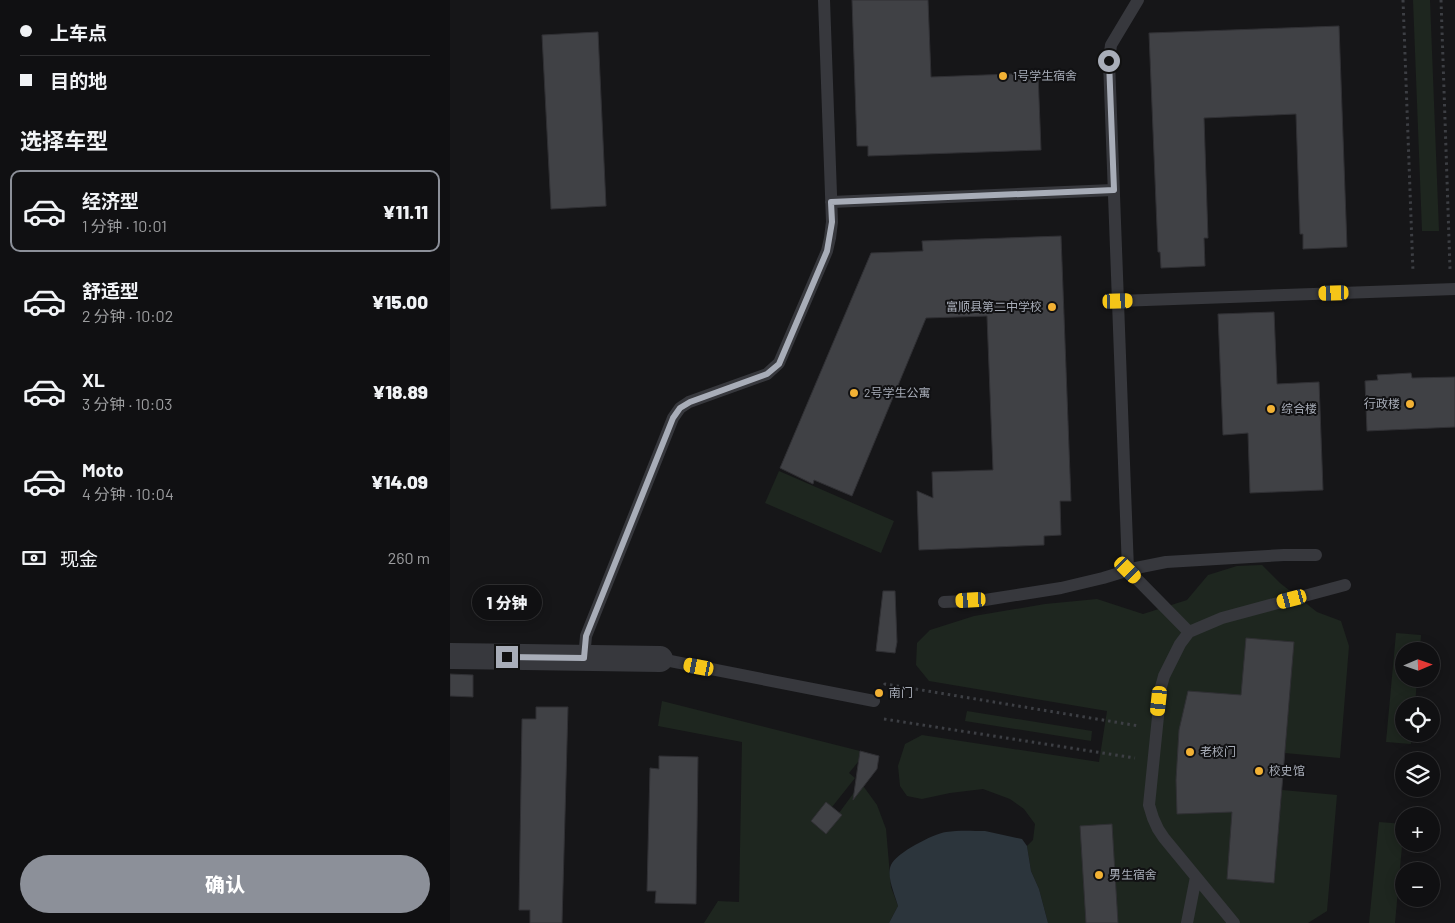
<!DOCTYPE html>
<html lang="zh">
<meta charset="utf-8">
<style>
:root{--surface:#101012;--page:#1e1e20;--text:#f1f3f6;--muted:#9c9d9f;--line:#303032;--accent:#8c9099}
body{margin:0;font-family:Barlow,"Noto Sans SC",sans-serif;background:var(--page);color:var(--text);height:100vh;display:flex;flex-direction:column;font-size:19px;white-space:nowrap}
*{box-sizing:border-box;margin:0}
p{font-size:16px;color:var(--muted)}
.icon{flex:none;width:28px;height:28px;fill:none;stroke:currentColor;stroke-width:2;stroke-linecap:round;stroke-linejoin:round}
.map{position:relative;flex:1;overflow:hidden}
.side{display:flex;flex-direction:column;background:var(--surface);width:450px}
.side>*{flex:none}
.top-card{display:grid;align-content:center;height:110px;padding:0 20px;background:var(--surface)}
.needle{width:32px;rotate:88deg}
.buttons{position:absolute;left:945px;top:642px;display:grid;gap:10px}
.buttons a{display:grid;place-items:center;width:45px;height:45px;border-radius:50%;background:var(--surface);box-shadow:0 2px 12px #0003,0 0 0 1px var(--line);font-size:25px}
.end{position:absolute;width:22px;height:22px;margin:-11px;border:6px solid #a8adb8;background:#111;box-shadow:0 0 0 2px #111}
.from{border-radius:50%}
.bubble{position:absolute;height:35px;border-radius:18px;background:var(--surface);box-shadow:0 2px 12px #0003,0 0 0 1px var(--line);font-size:16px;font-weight:800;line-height:35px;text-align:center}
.car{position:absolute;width:15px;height:30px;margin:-15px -8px;border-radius:6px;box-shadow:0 0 4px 1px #0007;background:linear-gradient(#f5c518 24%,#345 0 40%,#f5c518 0 76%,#345 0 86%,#f5c518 0)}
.top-card b{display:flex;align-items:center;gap:18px;height:48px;font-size:19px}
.top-card b+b{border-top:1px solid var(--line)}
.top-card i{width:12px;height:12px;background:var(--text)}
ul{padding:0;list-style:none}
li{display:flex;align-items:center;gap:15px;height:82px;margin:0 10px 8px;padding:0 10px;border:2px solid transparent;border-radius:10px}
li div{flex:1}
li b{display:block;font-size:19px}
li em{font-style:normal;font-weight:800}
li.selected{border-color:var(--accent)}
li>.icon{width:45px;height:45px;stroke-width:1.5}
h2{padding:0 20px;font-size:22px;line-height:60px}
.pay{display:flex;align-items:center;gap:12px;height:55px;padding:0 20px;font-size:19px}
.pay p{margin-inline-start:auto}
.button{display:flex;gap:10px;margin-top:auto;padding:10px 20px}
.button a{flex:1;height:58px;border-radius:30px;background:var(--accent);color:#fff;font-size:20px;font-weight:800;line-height:58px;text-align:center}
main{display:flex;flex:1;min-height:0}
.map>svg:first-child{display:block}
.green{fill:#1e261f}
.water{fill:#2c353c}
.building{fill:#404145;stroke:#303034}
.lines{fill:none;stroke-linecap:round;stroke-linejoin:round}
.path{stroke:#3d3f44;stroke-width:3;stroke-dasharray:2.5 4;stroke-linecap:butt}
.lane{stroke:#37383d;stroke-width:12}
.street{stroke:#37383d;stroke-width:26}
.route{stroke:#a8adb8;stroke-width:6}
.poi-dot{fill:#f2b134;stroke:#111113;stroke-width:2}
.labels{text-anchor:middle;stroke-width:4;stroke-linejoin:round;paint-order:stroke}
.poi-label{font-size:12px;fill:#a8adb8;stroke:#111113;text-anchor:start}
</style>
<main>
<section class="side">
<div class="top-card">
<b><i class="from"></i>上车点</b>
<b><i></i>目的地</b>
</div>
<h2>选择车型</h2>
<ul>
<li class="selected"><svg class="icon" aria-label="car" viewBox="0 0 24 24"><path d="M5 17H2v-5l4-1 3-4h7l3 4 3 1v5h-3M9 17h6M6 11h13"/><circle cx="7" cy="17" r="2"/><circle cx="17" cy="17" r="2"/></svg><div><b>经济型</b><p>1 分钟 · 10:01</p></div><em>¥11.11</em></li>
<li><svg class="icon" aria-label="car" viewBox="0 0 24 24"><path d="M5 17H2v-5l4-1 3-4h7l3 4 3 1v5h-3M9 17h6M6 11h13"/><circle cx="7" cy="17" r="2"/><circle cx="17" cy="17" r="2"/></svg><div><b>舒适型</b><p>2 分钟 · 10:02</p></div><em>¥15.00</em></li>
<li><svg class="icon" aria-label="car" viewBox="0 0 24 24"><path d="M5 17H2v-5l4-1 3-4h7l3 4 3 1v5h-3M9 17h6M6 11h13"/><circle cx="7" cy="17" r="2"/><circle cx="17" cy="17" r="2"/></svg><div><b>XL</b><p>3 分钟 · 10:03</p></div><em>¥18.89</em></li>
<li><svg class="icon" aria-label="car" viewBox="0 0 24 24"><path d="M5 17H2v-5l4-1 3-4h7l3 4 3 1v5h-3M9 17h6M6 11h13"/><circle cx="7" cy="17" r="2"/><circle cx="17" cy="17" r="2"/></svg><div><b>Moto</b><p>4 分钟 · 10:04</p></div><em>¥14.09</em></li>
</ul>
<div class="pay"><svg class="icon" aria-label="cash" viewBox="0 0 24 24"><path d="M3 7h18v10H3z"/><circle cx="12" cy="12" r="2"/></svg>现金<p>260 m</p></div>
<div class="button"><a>确认</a></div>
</section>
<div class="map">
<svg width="1005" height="923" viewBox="0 0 1005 923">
<rect width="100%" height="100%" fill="#161618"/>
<path class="green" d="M 963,0 L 980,0 L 989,231 L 972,231 Z
M 329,471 L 444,521 L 431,553 L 315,503 Z
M 812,565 L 830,583 L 867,612 L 891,621 L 899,646 L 890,758 L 835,753 L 844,642 L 796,639 L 777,878 L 824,883 L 832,790 L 887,795 L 877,911 L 858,923 L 598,923 L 589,889 L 581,871 L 577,846 L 583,840 L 585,824 L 574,809 L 560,799 L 533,789 L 500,793 L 472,799 L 457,796 L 450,786 L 448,766 L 455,744 L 472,735 L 649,762 L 657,711 L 479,681 L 466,665 L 467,643 L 480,630 L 524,616 L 595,604 L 647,599 L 693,614 L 737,600 L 758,575 L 787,566 Z
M 946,633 L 971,635 L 970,651 L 954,651 L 954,679 L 967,679 L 965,706 L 954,706 L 954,734 L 962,734 L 961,744 L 936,742 Z
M 212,701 L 410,751 L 408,762 L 399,773 L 405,778 L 382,807 L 376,802 L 361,821 L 376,834 L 389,813 L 411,783 L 427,805 L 436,829 L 441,887 L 448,906 L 439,923 L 254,923 L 268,901 L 289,902 L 292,742 L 208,726 Z
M 517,711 L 642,731 L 641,741 L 515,721 Z
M 929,822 L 954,824 L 945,923 L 919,923 Z"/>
<path class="water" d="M 535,831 L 572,839 L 577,846 L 581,871 L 589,889 L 598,923 L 439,923 L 448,906 C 445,895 436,876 441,865 C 446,853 483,834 496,832 C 509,830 523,831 535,831 Z"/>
<path class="building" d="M 402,0 L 478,0 L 481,77 L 588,73 L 591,150 L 418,156 L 418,146 L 407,146 Z
M 889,26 L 897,247 L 853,249 L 853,234 L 850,234 L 846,114 L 754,118 L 758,238 L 754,238 L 755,266 L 711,268 L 710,252 L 708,252 L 699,33 Z
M 148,32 L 156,206 L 101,209 L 92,35 Z
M 611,236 L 621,501 L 610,501 L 611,535 L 594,536 L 594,545 L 469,550 L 467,491 L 483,498 L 482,472 L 543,470 L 537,316 L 476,318 L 402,496 L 364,480 L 363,484 L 330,468 L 421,253 L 473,251 L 472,241 Z
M 824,312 L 827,384 L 869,382 L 873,490 L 800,493 L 798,433 L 773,435 L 768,314 Z
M 961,373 L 962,378 L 1005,377 L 1005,427 L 917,431 L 915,381 L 928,380 L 927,375 Z
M 433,591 L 445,591 L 447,642 L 445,653 L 426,651 Z
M 796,638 L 844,642 L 824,883 L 777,879 L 782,812 L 727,814 L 726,780 L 729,730 L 738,691 L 791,695 Z
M 0,674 L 23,675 L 23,697 L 0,696 Z
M 86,707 L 118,707 L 112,923 L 80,923 L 80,910 L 69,910 L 72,719 L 86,719 Z
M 410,751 L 429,756 L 427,769 L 403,800 Z
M 209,756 L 248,757 L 246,904 L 205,903 L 206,891 L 197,891 L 200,768 L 209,769 Z
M 376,802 L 392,815 L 376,834 L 361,821 Z
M 662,824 L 668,923 L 636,923 L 630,826 Z"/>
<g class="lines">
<path class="path" d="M 953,0 L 963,272
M 991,0 L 1000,269
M 434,685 L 435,684 L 689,726
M 434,719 L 685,758"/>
<path class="lane" d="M 688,0 L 661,45 L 659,61 L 678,570 L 739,632
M 381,202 L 663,190
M 668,301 L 1005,289
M 494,602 L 535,600 L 611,588 L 653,578 L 686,568 L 716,562 L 834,555 L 866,555
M 134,658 L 136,636 L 223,418 L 230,408 L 239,402 L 317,374 L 329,363 L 377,251 L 380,238 L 382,222 L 374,0
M 210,659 L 424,701
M 737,923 L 746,877
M 784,923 L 714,838 L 708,829 L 703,818 L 699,805 L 711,687 L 714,676 L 730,644 L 739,632 L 772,618 L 895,585"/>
<path class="street" d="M 0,656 L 210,659"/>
</g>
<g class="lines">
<path class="route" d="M 57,657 L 134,658 L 136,636 L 223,418 L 230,408 L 240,402 L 317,374 L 329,364 L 377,251 L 382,222 L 381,202 L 664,190 L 659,61"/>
</g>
<g class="poi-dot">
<circle cx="553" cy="76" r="5"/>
<circle cx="602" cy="307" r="5"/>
<circle cx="404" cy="393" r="5"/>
<circle cx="960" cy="404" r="5"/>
<circle cx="821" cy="409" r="5"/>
<circle cx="429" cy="693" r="5"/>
<circle cx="740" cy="752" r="5"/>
<circle cx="809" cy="771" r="5"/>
<circle cx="649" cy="875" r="5"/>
</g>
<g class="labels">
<g class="poi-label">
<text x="563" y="80">1号学生宿舍</text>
<text x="592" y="311" text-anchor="end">富顺县第二中学校</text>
<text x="414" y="397">2号学生公寓</text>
<text x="950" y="408" text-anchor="end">行政楼</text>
<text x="831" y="413">综合楼</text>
<text x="439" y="697">南门</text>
<text x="750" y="756">老校门</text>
<text x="819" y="775">校史馆</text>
<text x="659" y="879">男生宿舍</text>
</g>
</g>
</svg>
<div class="buttons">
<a><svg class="needle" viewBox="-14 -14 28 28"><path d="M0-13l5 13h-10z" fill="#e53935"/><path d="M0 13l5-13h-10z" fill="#9c9d9f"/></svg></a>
<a><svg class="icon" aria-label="locate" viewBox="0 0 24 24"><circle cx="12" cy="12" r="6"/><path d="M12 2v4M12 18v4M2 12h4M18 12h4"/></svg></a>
<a><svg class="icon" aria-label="layers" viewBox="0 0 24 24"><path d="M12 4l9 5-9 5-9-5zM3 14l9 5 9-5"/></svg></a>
<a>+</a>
<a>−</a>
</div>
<i class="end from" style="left:659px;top:61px"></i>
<i class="end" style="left:57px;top:657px"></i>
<div class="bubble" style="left:22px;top:585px;width:70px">1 分钟</div>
<i class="car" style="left:884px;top:293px;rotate:268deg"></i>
<i class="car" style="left:668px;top:301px;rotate:88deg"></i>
<i class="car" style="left:678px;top:570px;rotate:135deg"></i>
<i class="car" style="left:842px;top:599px;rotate:255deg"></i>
<i class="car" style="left:521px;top:600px;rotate:267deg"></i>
<i class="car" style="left:249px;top:667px;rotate:281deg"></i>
<i class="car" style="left:709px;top:701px;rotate:186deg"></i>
</div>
</main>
